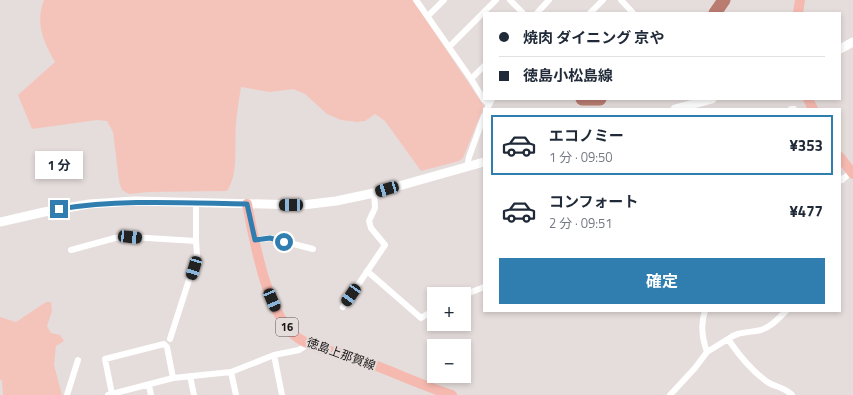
<!DOCTYPE html>
<html lang="ja">
<meta charset="utf-8">
<style>
:root{--surface:#fff;--page:#f6f6f7;--text:#1f2937;--muted:#747a83;--line:#e0e1e3;--accent:#307eb0}
body{margin:0;font-family:"Titillium Web","Noto Sans JP",sans-serif;background:var(--page);color:var(--text);height:100vh;display:flex;flex-direction:column;font-size:15px;white-space:nowrap}
*{box-sizing:border-box;margin:0}
p{font-size:13px;color:var(--muted)}
.icon{flex:none;width:22px;height:22px;fill:none;stroke:currentColor;stroke-width:2;stroke-linecap:round;stroke-linejoin:round}
.map{position:relative;flex:1;overflow:hidden}
.panel{position:absolute;left:483px;top:108px;width:358px;height:204px;display:flex;flex-direction:column;background:var(--surface);border-radius:0px;box-shadow:0 2px 6px #0003}
.panel>*{flex:none}
.hud{position:absolute;left:483px;top:12px;width:358px;height:88px;border-radius:0px;box-shadow:0 2px 6px #0003;display:grid;align-content:center;height:88px;padding:0 16px;background:var(--surface)}
.controls{position:absolute;left:427px;top:287px;display:grid;gap:8px}
.controls a{display:grid;place-items:center;width:44px;height:44px;border-radius:0px;background:var(--surface);box-shadow:0 2px 6px #0003;font-size:20px}
.end{position:absolute;width:18px;height:18px;margin:-9px;border:5px solid #307eb0;background:#fff;box-shadow:0 0 0 2px #fff}
.from{border-radius:50%}
.bubble{position:absolute;height:28px;border-radius:0px;background:var(--surface);box-shadow:0 2px 6px #0003;font-size:13px;font-weight:700;line-height:28px;text-align:center}
.car{position:absolute;width:12px;height:24px;margin:-12px -6px;border-radius:5px;box-shadow:0 0 3px 1px #0007;background:linear-gradient(#222 24%,#8ab4d8 0 40%,#222 0 76%,#8ab4d8 0 86%,#222 0)}
.hud b{display:flex;align-items:center;gap:14px;height:38px;font-size:15px}
.hud b+b{border-top:1px solid var(--line)}
.hud i{width:10px;height:10px;background:var(--text)}
ul{padding:7px 0 0;list-style:none}
li{display:flex;align-items:center;gap:12px;height:60px;margin:0 8px 6px;padding:0 8px;border:2px solid transparent;border-radius:0px}
li div{flex:1}
li b{display:block;font-size:15px}
li em{font-style:normal;font-weight:700}
li.selected{border-color:var(--accent)}
li>.icon{width:36px;height:36px;stroke-width:1.5}
.cta{display:flex;gap:8px;margin-top:auto;padding:8px 16px}
.cta a{flex:1;height:46px;border-radius:0px;background:var(--accent);color:#fff;font-size:16px;font-weight:700;line-height:46px;text-align:center}
.map>svg:first-child{display:block}
.green{fill:#f4c4bb}
.lines{fill:none;stroke-linecap:round;stroke-linejoin:round}
.river{stroke:#ba7c70;stroke-width:13}
.street{stroke:#fff;stroke-width:6}
.secondary{stroke:#fff;stroke-width:9}
.primary{stroke:#f6b9af;stroke-width:10}
.route{stroke:#307eb0;stroke-width:5}
.labels{text-anchor:middle;stroke-width:4;stroke-linejoin:round;paint-order:stroke}
.shield{fill:#e5dddb;stroke:#575252;stroke-width:1}
.shield-label{font-size:11px;font-weight:bold;fill:#1a1717}
.street-label{font-size:12px;fill:#1a1717;stroke:#e5dddb}
</style>
<div class="map">
<svg width="853" height="395" viewBox="0 0 853 395">
<rect width="100%" height="100%" fill="#e5dddb"/>
<path class="green" d="M 44,0 L 413,0 L 484,106 L 463,158 L 459,161 L 421,171 L 385,121 L 375,114 L 365,121 L 357,122 L 341,120 L 327,114 L 305,94 L 298,91 L 293,89 L 270,92 L 241,87 C 239,99 237,112 236,124 C 234,146 239,173 227,191 L 148,192 L 129,194 L 122,190 L 119,181 L 113,132 L 107,121 L 97,120 L 32,129 L 18,95 L 55,62 C 43,41 35,23 44,0 Z
M 46,302 L 51,302 L 52,311 L 47,326 L 51,333 L 60,335 L 64,341 L 56,346 L 54,365 L 62,395 L 3,395 L 2,381 L 0,379 L 0,317 L 16,322 Z"/>
<g class="lines">
<path class="river" d="M 715,13 L 724,0
M 582,99 L 600,99"/>
<path class="street" d="M 416,0 L 471,79
M 510,0 L 523,13
M 621,0 L 633,13
M 537,13 L 549,0
M 590,13 L 603,0
M 428,16 L 444,0
M 449,47 L 496,0
M 484,66 L 471,79 L 484,100 L 489,104
M 487,109 L 492,99
M 791,109 L 794,109
M 467,167 L 469,157 L 484,116
M 840,178 L 842,180 L 851,172
M 255,240 L 270,238 L 313,249
M 71,250 L 115,238 L 130,237 L 196,241 L 196,203
M 367,271 L 421,318 L 434,310
M 464,295 L 484,287
M 343,307 L 385,245 L 371,228 L 369,221 L 375,208 L 374,193
M 170,339 L 197,255 L 196,241
M 728,339 C 738,331 749,333 761,330 C 772,326 778,319 786,311
M 707,352 L 728,339 C 738,354 751,370 766,381 C 774,387 785,387 792,395
M 231,372 L 236,395
M 190,376 L 194,395
M 149,385 L 151,395
M 112,394 L 105,359 L 164,344 L 167,347 L 173,378 L 231,372 L 274,355
M 67,395 L 78,360
M 108,395 L 173,378
M 282,395 L 274,355 L 299,350 L 308,344
M 670,395 L 695,368 L 707,352 C 702,338 700,325 705,311"/>
<path class="secondary" d="M 840,49 L 853,42
M 675,109 L 712,99
M 0,222 L 44,212 L 89,204 L 135,201 L 303,205 L 336,201 L 374,193 L 484,162"/>
<path class="primary" d="M 798,13 L 800,0
M 808,99 L 813,109
M 840,157 L 853,174
M 247,204 C 254,240 267,316 298,338 C 316,350 339,352 358,359 C 390,370 420,385 452,395"/>
</g>
<g class="lines">
<path class="route" d="M 59,209 C 122,199 184,203 247,204 L 255,240 L 270,238 L 284,242"/>
</g>
<g class="labels">
<rect class="shield" x="276" y="318" width="22" height="18" rx="3"/>
<g class="shield-label">
<text x="287" y="331">16</text>
</g>
<g class="street-label">
<text transform="translate(341 354) rotate(20)" y="4">徳島上那賀線</text>
</g>
</g>
</svg>
<div class="controls">
<a>+</a>
<a>−</a>
</div>
<i class="end from" style="left:284px;top:242px"></i>
<i class="end" style="left:59px;top:209px"></i>
<div class="bubble" style="left:35px;top:151px;width:48px">1 分</div>
<i class="car" style="left:387px;top:189px;rotate:254deg"></i>
<i class="car" style="left:291px;top:205px;rotate:270deg"></i>
<i class="car" style="left:130px;top:237px;rotate:96deg"></i>
<i class="car" style="left:194px;top:268px;rotate:197deg"></i>
<i class="car" style="left:351px;top:295px;rotate:215deg"></i>
<i class="car" style="left:272px;top:300px;rotate:157deg"></i>
<div class="hud">
<b><i class="from"></i>焼肉 ダイニング 京や</b>
<b><i></i>徳島小松島線</b>
</div>
<section class="panel">
<ul>
<li class="selected"><svg class="icon" aria-label="car" viewBox="0 0 24 24"><path d="M5 17H2v-5l4-1 3-4h7l3 4 3 1v5h-3M9 17h6M6 11h13"/><circle cx="7" cy="17" r="2"/><circle cx="17" cy="17" r="2"/></svg><div><b>エコノミー</b><p>1 分 · 09:50</p></div><em>¥353</em></li>
<li><svg class="icon" aria-label="car" viewBox="0 0 24 24"><path d="M5 17H2v-5l4-1 3-4h7l3 4 3 1v5h-3M9 17h6M6 11h13"/><circle cx="7" cy="17" r="2"/><circle cx="17" cy="17" r="2"/></svg><div><b>コンフォート</b><p>2 分 · 09:51</p></div><em>¥477</em></li>
</ul>
<div class="cta"><a>確定</a></div>
</section>
</div>
